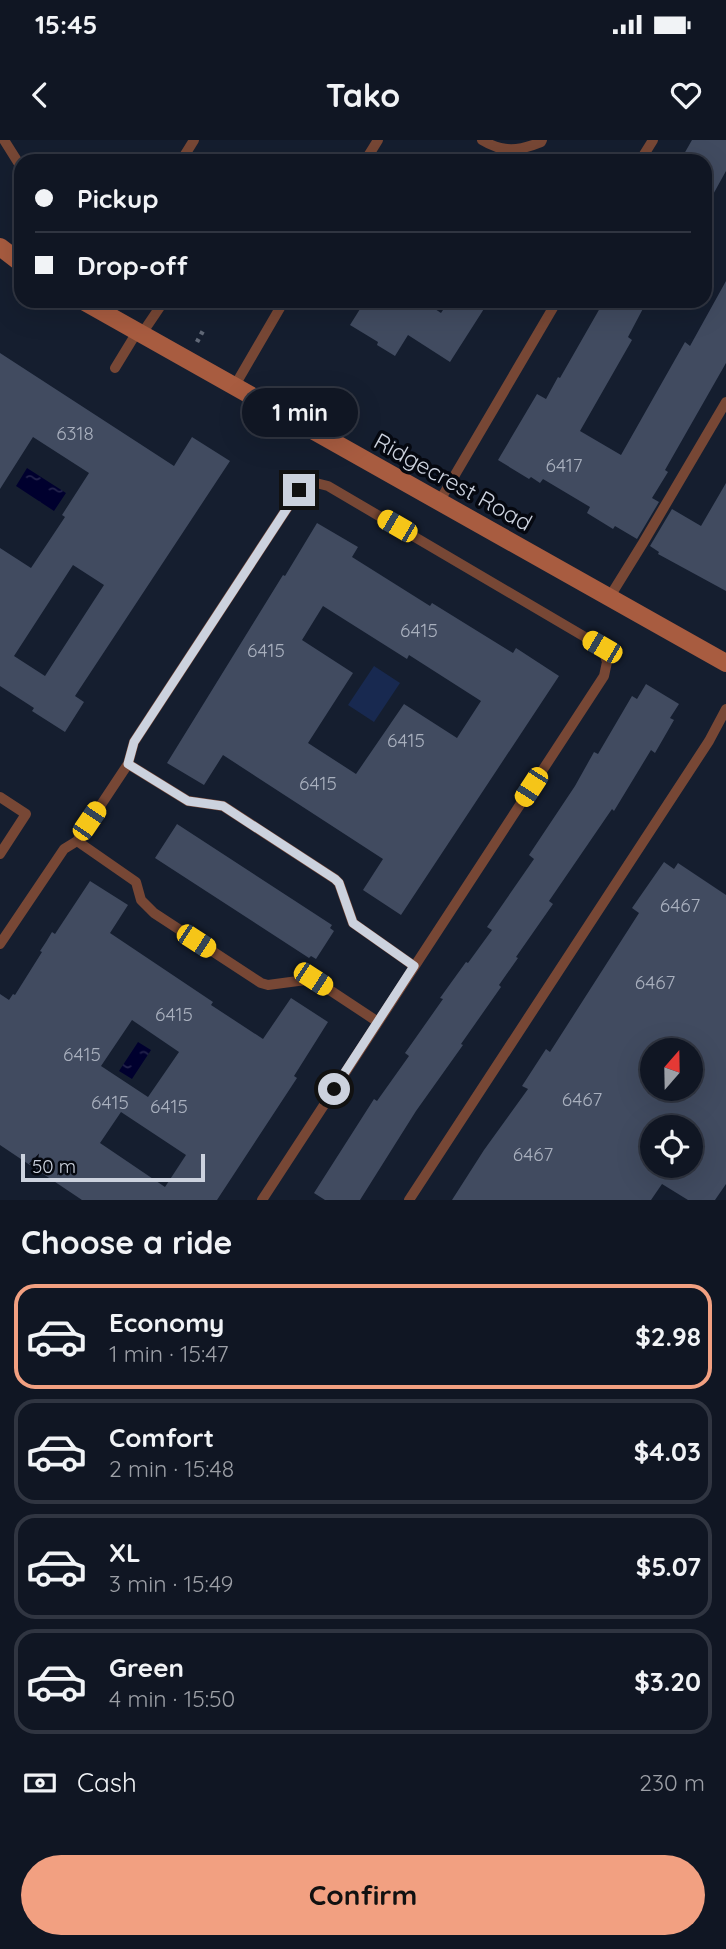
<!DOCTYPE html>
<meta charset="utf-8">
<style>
:root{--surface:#101623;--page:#1e2330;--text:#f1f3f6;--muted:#9c9fa6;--line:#303541;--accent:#f2a081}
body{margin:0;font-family:Quicksand,sans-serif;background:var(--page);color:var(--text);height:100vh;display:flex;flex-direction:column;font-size:26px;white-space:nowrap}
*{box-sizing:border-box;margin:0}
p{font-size:23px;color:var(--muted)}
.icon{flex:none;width:38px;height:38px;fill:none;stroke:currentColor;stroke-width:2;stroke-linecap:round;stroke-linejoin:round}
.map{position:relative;height:1060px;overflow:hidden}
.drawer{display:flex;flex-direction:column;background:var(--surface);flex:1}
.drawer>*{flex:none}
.guide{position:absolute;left:14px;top:14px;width:698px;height:154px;border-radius:21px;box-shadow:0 7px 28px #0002,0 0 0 2px var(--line);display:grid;align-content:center;height:154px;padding:0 21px;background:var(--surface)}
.needle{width:46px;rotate:20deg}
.controls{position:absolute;left:640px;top:898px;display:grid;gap:14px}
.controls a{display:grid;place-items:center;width:63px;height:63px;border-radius:50%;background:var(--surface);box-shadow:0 7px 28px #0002,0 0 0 2px var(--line);font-size:35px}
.scale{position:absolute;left:21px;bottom:18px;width:184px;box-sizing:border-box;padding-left:7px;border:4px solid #ccd2de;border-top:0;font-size:19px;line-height:24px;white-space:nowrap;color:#ccd2de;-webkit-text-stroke:5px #050810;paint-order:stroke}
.end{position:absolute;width:32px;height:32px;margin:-16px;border:9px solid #ccd2de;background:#111;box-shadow:0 0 0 4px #111}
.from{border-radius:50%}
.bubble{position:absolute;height:49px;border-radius:24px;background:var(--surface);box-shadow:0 7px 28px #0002,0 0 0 2px var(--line);font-size:23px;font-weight:700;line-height:49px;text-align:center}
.car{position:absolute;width:21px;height:42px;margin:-21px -10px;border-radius:9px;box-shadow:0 0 5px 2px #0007;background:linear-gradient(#f5c518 24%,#345 0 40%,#f5c518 0 76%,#345 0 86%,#f5c518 0)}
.guide b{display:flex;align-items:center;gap:24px;height:66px;font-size:26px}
.guide b+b{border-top:2px solid var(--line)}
.guide i{width:18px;height:18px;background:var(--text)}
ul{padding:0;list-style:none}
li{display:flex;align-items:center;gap:21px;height:105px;margin:0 14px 10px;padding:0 7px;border:4px solid var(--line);border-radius:21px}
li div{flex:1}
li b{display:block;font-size:26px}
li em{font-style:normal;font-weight:700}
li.active{border-color:var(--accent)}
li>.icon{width:63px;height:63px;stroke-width:1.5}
h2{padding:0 21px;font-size:32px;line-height:84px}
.pay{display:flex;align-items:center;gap:18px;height:77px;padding:0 21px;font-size:26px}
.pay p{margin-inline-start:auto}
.button{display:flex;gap:14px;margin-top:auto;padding:14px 21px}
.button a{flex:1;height:80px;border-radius:42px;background:var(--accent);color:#111;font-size:28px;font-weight:700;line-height:80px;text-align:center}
.status{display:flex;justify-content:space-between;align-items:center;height:49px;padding:0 35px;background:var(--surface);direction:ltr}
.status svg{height:19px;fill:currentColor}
header{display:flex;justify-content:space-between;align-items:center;height:91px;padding:0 21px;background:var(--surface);font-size:32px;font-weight:700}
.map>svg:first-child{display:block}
.park{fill:#182950}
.water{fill:url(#water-ripples)}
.building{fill:#414b60;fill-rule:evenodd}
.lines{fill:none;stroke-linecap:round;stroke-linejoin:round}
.path{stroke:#616978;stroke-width:4.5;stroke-dasharray:3.5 5;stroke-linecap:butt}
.lane{stroke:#774735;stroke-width:10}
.secondary{stroke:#a85c40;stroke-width:18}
.route{stroke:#ccd2de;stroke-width:9}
.labels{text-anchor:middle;stroke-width:7;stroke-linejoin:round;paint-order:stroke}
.number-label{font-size:19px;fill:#a9b0be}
.street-label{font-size:23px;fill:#ccd2de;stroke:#050810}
</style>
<div class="status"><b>15:45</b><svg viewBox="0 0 49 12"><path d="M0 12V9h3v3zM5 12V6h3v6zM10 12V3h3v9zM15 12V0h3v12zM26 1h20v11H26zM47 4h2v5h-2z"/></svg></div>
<header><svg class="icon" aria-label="back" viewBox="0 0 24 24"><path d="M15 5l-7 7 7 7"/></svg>Tako<svg class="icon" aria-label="heart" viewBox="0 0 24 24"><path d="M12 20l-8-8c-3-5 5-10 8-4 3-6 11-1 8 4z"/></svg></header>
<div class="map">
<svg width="726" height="1060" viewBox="0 0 726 1060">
<defs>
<pattern id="water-ripples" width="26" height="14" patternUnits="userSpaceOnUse" patternTransform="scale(1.75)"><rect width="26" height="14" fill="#00002e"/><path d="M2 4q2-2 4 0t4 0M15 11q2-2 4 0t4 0" fill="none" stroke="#24244c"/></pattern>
</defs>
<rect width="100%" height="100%" fill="#151e2f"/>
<path class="park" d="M 374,526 L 400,543 L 374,582 L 348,565 Z"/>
<path class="water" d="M 27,328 L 66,353 L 54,371 L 16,346 Z
M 138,902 L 151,910 L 132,939 L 119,931 Z"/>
<path class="building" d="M 692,0 L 726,0 L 726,31 L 705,69 L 705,21 L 680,21 Z
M 726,141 L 726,223 L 665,330 L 668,332 L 652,358 L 659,362 L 637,399 L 615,386 L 613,389 L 587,373 L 590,367 L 543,339 L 540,343 L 531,337 L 529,339 L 498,320 L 537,254 L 546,259 L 558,237 L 560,238 L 604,161 L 647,161 L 628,197 L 632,200 L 580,291 L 621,315 L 685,202 L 690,206 Z
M 365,161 L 423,161 L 441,173 L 449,161 L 489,161 L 450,222 L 408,195 L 395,216 L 377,205 L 378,202 L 350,185 Z
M 0,213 L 174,326 L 192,297 L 230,321 L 75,556 L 84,562 L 65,592 L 32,571 L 34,568 L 0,546 L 0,408 L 31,428 L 65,377 L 62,375 L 89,333 L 33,297 L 0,349 ZM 73,425 L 104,445 L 45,536 L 14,516 Z
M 726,343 L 726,451 L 658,414 L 659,412 L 650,406 L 672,369 L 701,386 Z
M 317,383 L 358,407 L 352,417 L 430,466 L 432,463 L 513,513 L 516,508 L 559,536 L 401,775 L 363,750 L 383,719 L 223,615 L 204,645 L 167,623 L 283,435 L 285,436 ZM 323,466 L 407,519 L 409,515 L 481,561 L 457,598 L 404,564 L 356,634 L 308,603 L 353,533 L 302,500 Z
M 646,544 L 679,564 L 670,578 L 674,580 L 655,613 L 651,610 L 614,671 L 612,669 L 549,761 L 553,764 L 516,817 L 518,818 L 499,845 L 501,847 L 461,904 L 463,905 L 416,971 L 360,1060 L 325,1060 L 314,1053 L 374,959 L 377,961 L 409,916 L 405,913 L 443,859 L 440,858 L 466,822 L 468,823 L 492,790 L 487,787 L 534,719 L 529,715 L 575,646 L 594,612 L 598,614 L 632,556 L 637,559 Z
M 177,684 L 332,785 L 330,788 L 334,791 L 316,819 L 311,816 L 309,818 L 155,718 Z
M 664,722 L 674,729 L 678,723 L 726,755 L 726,1044 L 715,1060 L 688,1060 L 662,1044 L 651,1060 L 452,1060 L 484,1010 L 528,949 L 522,946 L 546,909 L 550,912 L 639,773 L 632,768 ZM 653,910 L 691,910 L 691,948 L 653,948 ZM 653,987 L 691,987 L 691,1026 L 653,1026 Z
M 90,741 L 128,765 L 110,793 L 213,862 L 211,865 L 263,899 L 291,858 L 328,882 L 294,936 L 297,938 L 217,1060 L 82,1060 L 0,1005 L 0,854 L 9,860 L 13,854 L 15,855 L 42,812 L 40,811 L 46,802 L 52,792 L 55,794 ZM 132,880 L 179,912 L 148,957 L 101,926 ZM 121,972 L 186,1015 L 165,1047 L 100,1003 Z"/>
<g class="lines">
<path class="path" d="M 197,202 L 205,187"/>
<path class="lane" d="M 4,0 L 21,27
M 482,0 C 503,13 519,11 541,2 L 542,0
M 181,21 L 194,0
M 365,21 L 378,0
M 640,21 L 653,0
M 141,195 L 164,161
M 115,228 L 137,192
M 234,247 L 284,161
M 439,362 L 557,161
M 609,458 L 643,403 L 726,262
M 128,624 L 188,661 L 223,666 L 335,739 L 339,743 L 353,783 L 414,826
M 0,657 L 26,674 L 0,714
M 77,701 L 136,742 L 141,760 L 154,773 L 261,843 L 268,845 L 313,839 L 378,882
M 0,804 L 64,709 L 77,701 L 128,624 L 134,602 L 299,350 L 312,342 L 328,346 L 602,507 L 607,522 L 604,536 L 262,1060
M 409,1060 L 709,601 L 726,569"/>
<path class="secondary" d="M 0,107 L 21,123
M 83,161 L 726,523"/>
</g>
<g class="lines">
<path class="route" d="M 299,350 L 134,602 L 128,624 L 188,661 L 223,666 L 335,739 L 339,743 L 353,783 L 414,826 L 334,949"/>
</g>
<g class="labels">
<g class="number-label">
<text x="75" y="300">6318</text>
<text x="564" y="332">6417</text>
<text x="419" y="497">6415</text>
<text x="266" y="517">6415</text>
<text x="406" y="607">6415</text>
<text x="318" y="650">6415</text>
<text x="680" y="772">6467</text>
<text x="655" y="849">6467</text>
<text x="174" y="881">6415</text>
<text x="82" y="921">6415</text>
<text x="582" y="966">6467</text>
<text x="110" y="969">6415</text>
<text x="169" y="973">6415</text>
<text x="533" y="1021">6467</text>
</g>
<g class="street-label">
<text transform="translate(453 342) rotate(29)" y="8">Ridgecrest Road</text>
</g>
</g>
</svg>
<div class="controls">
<a><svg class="needle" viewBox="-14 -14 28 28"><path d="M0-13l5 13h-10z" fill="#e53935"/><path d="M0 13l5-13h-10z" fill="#9c9fa6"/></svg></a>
<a><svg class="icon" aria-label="locate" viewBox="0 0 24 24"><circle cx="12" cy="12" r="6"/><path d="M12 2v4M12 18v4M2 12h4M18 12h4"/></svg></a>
</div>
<div class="scale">50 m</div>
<i class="end from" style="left:334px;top:949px"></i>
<i class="end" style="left:299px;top:350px"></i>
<div class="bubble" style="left:242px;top:248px;width:116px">1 min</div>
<i class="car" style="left:397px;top:386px;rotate:300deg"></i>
<i class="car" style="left:602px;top:507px;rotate:300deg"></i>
<i class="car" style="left:531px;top:647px;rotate:213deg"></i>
<i class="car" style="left:89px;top:681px;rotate:34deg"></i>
<i class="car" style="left:196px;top:801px;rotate:123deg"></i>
<i class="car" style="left:313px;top:839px;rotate:123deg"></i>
<div class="guide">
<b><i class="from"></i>Pickup</b>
<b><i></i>Drop-off</b>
</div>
</div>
<section class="drawer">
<h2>Choose a ride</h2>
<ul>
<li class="active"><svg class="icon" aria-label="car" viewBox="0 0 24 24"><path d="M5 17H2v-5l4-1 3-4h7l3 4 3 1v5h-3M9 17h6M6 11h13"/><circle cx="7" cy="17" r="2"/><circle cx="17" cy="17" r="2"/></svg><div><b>Economy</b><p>1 min · 15:47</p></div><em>$2.98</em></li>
<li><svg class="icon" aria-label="car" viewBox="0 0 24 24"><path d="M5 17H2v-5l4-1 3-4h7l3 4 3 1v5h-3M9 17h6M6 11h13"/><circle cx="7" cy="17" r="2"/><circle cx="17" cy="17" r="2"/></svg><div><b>Comfort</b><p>2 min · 15:48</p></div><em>$4.03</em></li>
<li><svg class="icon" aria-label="car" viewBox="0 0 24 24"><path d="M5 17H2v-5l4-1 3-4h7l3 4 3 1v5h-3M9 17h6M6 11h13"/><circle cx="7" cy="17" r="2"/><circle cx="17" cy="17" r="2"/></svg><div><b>XL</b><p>3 min · 15:49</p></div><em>$5.07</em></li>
<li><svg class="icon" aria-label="car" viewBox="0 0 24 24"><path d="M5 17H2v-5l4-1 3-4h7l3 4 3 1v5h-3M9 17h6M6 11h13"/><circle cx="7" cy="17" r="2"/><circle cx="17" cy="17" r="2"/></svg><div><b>Green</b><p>4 min · 15:50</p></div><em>$3.20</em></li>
</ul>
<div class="pay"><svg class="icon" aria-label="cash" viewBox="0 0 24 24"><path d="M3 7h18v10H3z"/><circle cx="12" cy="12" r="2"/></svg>Cash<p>230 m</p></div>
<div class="button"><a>Confirm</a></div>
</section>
